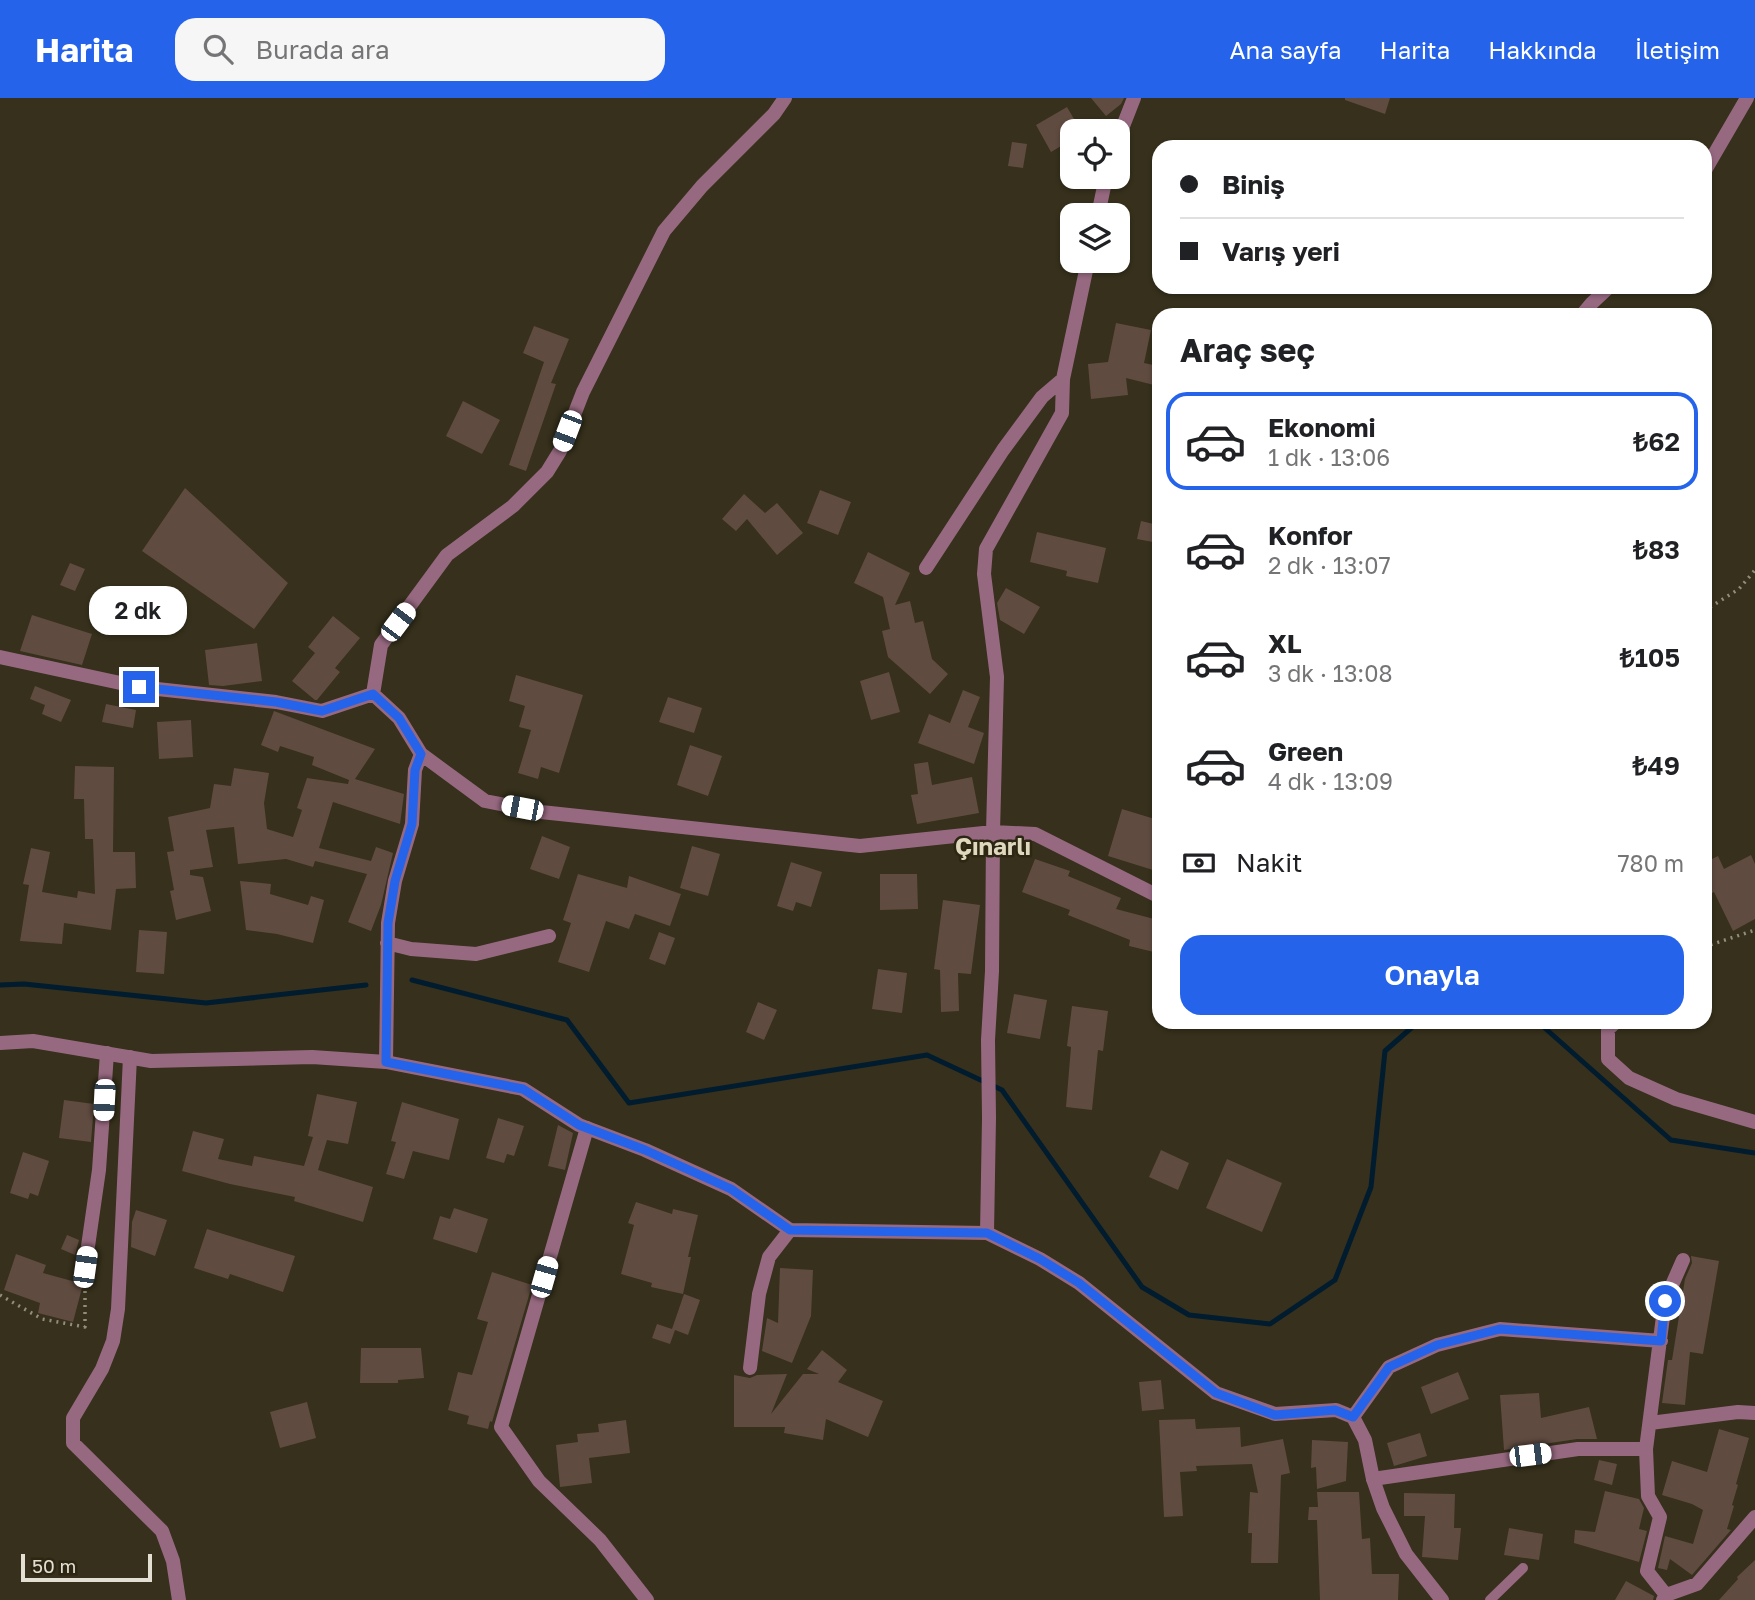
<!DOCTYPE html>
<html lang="tr">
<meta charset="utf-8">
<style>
:root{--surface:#fff;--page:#f6f6f6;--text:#202124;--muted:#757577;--line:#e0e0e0;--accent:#2563eb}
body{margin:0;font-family:"Golos Text",sans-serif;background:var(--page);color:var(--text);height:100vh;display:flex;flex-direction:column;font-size:26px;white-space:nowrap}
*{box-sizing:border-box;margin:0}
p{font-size:23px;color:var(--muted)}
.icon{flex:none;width:38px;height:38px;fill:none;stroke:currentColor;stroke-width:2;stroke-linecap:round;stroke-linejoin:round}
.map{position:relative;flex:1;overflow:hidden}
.panel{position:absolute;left:1152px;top:210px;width:560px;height:721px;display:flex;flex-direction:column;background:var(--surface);border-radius:21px;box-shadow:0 2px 5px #0004}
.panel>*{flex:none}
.banner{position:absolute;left:1152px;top:42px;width:560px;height:154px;border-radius:21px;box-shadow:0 2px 5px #0004;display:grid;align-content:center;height:154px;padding:0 28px;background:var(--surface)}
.buttons{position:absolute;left:1060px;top:21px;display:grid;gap:14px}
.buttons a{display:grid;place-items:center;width:70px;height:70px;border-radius:14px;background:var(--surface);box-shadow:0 2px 5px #0004;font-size:35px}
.scale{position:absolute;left:21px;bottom:18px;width:131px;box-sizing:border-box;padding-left:7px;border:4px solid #e3dfd3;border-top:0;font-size:19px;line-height:24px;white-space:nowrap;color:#e3dfd3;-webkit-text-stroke:5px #2c2612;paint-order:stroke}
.end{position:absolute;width:32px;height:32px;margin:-16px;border:9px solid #2563eb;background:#fff;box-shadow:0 0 0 4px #fff}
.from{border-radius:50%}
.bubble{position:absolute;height:49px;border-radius:21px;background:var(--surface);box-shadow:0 2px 5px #0004;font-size:23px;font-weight:600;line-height:49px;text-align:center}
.car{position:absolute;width:21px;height:42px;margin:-21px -10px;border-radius:9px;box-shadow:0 0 5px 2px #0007;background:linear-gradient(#fff 24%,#345 0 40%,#fff 0 76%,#345 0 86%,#fff 0)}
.banner b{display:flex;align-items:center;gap:24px;height:66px;font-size:26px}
.banner b+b{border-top:2px solid var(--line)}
.banner i{width:18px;height:18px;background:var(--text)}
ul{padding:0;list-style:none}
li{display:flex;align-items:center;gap:21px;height:98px;margin:0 14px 10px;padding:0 14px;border:4px solid transparent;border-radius:21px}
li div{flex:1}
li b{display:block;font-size:26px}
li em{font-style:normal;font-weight:600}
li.selected{border-color:var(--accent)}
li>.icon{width:63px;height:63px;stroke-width:1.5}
h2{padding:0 28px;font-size:32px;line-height:84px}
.pay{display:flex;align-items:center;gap:18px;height:77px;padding:0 28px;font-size:26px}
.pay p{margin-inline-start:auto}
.button{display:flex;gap:14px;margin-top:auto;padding:14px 28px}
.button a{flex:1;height:80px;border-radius:21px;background:var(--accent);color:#fff;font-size:28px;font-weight:600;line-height:80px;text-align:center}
header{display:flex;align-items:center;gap:42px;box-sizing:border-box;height:98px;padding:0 35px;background:var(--accent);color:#fff}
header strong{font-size:33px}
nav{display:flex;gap:38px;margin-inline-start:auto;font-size:24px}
.search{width:490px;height:63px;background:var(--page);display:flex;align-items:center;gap:18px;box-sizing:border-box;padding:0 24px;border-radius:21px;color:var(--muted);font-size:26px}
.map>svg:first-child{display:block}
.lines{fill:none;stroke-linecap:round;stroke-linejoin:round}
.stream{stroke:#001c2e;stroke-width:5}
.building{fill:#604b40}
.path{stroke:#928d7d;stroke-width:3.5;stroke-dasharray:2 5;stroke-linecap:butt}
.service{stroke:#976980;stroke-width:10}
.minor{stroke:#976980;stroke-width:14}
.tertiary{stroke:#976980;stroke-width:14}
.route{stroke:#2563eb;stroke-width:9}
.labels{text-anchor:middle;stroke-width:5;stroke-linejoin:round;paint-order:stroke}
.quarter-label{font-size:24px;font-weight:bold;fill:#dfd8bf;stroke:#2c2612}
</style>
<header>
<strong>Harita</strong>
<div class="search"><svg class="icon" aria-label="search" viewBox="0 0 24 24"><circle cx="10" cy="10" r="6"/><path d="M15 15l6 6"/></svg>Burada ara</div>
<nav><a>Ana sayfa</a><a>Harita</a><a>Hakkında</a><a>İletişim</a></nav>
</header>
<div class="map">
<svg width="1755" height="1502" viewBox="0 0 1755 1502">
<rect width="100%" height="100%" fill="#36301c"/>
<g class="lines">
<path class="stream" d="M 412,882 L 567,922 L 629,1005 L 927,957 L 1002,992 L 1142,1189 L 1189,1217 L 1270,1226 L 1335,1182 L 1371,1089 L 1385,953 L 1418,924
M 0,887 L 24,886 L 206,905 L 366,887
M 1538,924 L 1671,1042 L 1755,1055"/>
</g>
<path class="building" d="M 1091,0 L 1124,0 L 1121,6 L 1106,18 Z
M 1345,0 L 1390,0 L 1385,16 L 1345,2 Z
M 1067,9 L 1081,33 L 1073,33 L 1073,41 L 1051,54 L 1036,27 Z
M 1012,44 L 1027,46 L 1023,70 L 1008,68 Z
M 1116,225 L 1151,232 L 1144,265 L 1158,268 L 1158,288 L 1126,280 L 1128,297 L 1091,301 L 1088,266 L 1108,264 Z
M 534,228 L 569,241 L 551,285 L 556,286 L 526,373 L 509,367 L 544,264 L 523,255 Z
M 463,303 L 500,322 L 482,356 L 446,338 Z
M 185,390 L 288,485 L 254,531 L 142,453 Z
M 820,392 L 851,404 L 838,437 L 807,425 Z
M 744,396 L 765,415 L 777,405 L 803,435 L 777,457 L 747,421 L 736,433 L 722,421 Z
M 1141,423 L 1158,427 L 1158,445 L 1137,441 Z
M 1037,434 L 1106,450 L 1098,485 L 1066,478 L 1067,473 L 1030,464 Z
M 868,454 L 910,475 L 895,507 L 910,503 L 915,525 L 923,523 L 932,561 L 948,576 L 930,596 L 888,559 L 882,533 L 890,531 L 883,499 L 854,485 Z
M 70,465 L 85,471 L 75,493 L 60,487 Z
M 1006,490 L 1040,509 L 1024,536 L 1000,522 L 997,505 Z
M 32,517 L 92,536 L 82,567 L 20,553 Z
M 333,518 L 360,540 L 335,570 L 340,574 L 317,602 L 315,602 L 292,583 L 315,555 L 308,549 Z
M 257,545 L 262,583 L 223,588 L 209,587 L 205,552 Z
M 889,574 L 900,614 L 871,622 L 860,583 Z
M 516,577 L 583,597 L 559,675 L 541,669 L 538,681 L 518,675 L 531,632 L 519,629 L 525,608 L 509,603 Z
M 35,588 L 71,602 L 61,624 L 42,616 L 45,607 L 30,601 Z
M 963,592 L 980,599 L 968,629 L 984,635 L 974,666 L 918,645 L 929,616 L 950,625 Z
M 668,599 L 702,610 L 694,635 L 659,624 Z
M 106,606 L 136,612 L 133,630 L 102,624 Z
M 274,613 L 375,651 L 355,681 L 404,696 L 400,726 L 333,704 L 319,750 L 371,763 L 376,749 L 393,755 L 381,807 L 371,833 L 348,824 L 367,776 L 315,763 L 313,769 L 286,761 L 238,766 L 234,729 L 206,732 L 213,769 L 190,772 L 190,777 L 203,779 L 211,813 L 176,822 L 170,793 L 174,792 L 167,754 L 174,753 L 168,719 L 210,710 L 214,686 L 231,688 L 234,670 L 269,675 L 264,705 L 267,731 L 293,739 L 302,712 L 297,710 L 307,680 L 348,686 L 349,682 L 312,667 L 314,659 L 280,648 L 278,654 L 261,647 Z
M 191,622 L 193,659 L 159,661 L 157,624 Z
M 690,647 L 722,658 L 708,698 L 677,687 Z
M 928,664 L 932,687 L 972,679 L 979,715 L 917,726 L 911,697 L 918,696 L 914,666 Z
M 75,668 L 114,669 L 113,754 L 135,754 L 136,790 L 116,791 L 111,832 L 64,825 L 62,846 L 20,843 L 29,787 L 23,786 L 31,750 L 50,754 L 42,794 L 77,800 L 78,793 L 95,796 L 93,741 L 85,741 L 84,701 L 74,701 Z
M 1122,711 L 1158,722 L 1158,753 L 1153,772 L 1108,758 Z
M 542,738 L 570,749 L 559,781 L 530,771 Z
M 692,748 L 720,756 L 708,798 L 680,790 Z
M 1751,757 L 1755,766 L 1755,821 L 1733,833 L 1714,794 L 1704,799 L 1704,765 L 1718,758 L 1724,771 Z
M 1035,761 L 1070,773 L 1068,778 L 1121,800 L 1116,811 L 1158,822 L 1158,855 L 1129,848 L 1130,842 L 1068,817 L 1070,812 L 1022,794 Z
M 791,764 L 822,774 L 811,809 L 796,804 L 793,813 L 777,808 Z
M 578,776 L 627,790 L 629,778 L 681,796 L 670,828 L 635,816 L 629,831 L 606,823 L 589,874 L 558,864 L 571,825 L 563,822 Z
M 880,776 L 917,776 L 918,811 L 880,812 Z
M 240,783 L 271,786 L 270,796 L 308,807 L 311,798 L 324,802 L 313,845 L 277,836 L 246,832 Z
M 943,802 L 980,807 L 971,876 L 958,875 L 959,913 L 941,914 L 940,872 L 934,871 Z
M 139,832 L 167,834 L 164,876 L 136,874 Z
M 659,834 L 675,840 L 665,867 L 649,861 Z
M 878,871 L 907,875 L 902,915 L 872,911 Z
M 1014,896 L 1047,902 L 1040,941 L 1007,935 Z
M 758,904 L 777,912 L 764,942 L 746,934 Z
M 1072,908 L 1108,913 L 1103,953 L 1098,952 L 1092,1012 L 1066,1009 L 1071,949 L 1067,948 Z
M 317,996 L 357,1004 L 348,1046 L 327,1042 L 318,1072 L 373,1089 L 363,1124 L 294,1103 L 295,1099 L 230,1086 L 182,1073 L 193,1033 L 224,1041 L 218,1061 L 252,1068 L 254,1058 L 304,1068 L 313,1039 L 308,1038 Z
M 64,1002 L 94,1006 L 91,1044 L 59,1040 Z
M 402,1004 L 459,1021 L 449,1062 L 413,1053 L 404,1081 L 386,1076 L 396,1044 L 391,1043 Z
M 498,1020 L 524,1028 L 514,1058 L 507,1056 L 504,1065 L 486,1060 Z
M 558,1027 L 573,1035 L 565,1072 L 548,1068 Z
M 1161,1052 L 1189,1065 L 1178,1092 L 1149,1079 Z
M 23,1054 L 49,1063 L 38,1098 L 30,1095 L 28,1101 L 10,1095 Z
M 1227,1061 L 1282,1085 L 1262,1134 L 1206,1110 Z
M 636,1104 L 672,1116 L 673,1111 L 698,1117 L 688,1159 L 691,1159 L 683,1196 L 651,1189 L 652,1185 L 621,1176 L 634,1127 L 628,1125 Z
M 454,1110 L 488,1121 L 477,1155 L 433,1141 L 440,1118 L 450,1121 Z
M 136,1112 L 167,1122 L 155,1158 L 131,1149 L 132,1124 Z
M 207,1131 L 295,1158 L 283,1194 L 230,1176 L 228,1181 L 194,1170 Z
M 67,1137 L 79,1142 L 75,1157 L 61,1151 Z
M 16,1156 L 46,1167 L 43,1175 L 83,1186 L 73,1224 L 38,1215 L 40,1205 L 4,1192 Z
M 1691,1158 L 1719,1163 L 1703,1256 L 1690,1254 L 1685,1307 L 1662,1305 L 1668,1262 L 1672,1262 L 1685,1181 L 1692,1165 Z
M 780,1170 L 813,1172 L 811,1218 L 792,1265 L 762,1253 L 767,1220 L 778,1225 Z
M 492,1174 L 532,1187 L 492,1324 L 490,1323 L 488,1331 L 467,1326 L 469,1318 L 448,1312 L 458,1274 L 472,1277 L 488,1224 L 477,1221 Z
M 684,1196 L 700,1202 L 688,1237 L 675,1232 L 670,1246 L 652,1240 L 657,1226 L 672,1231 Z
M 361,1250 L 421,1250 L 424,1280 L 398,1282 L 398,1285 L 360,1285 Z
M 822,1252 L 847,1272 L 838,1284 L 883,1303 L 868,1339 L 826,1321 L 823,1342 L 784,1335 L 785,1329 L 734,1329 L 734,1277 L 750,1280 L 757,1277 L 787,1276 L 771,1316 L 803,1276 L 819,1276 L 807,1271 Z
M 1458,1274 L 1469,1301 L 1431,1316 L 1421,1289 Z
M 1161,1282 L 1164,1311 L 1142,1313 L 1139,1284 Z
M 1539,1295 L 1541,1320 L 1589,1309 L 1597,1341 L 1577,1341 L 1504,1352 L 1500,1297 Z
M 307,1304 L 316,1340 L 280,1350 L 270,1314 Z
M 1195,1321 L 1196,1331 L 1240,1329 L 1241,1349 L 1283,1341 L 1290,1375 L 1281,1377 L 1278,1465 L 1251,1465 L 1252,1435 L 1248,1435 L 1250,1394 L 1258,1395 L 1252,1366 L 1196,1368 L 1197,1373 L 1180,1374 L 1183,1418 L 1164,1419 L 1159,1322 Z
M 626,1322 L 630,1355 L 589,1360 L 592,1385 L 560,1389 L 556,1347 L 578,1344 L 577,1336 L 599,1334 L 598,1326 Z
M 1719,1331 L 1749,1340 L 1736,1386 L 1738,1387 L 1732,1407 L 1734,1408 L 1727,1431 L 1731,1432 L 1692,1477 L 1670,1461 L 1667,1472 L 1658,1470 L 1665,1438 L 1693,1446 L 1703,1412 L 1692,1406 L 1662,1397 L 1672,1363 L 1707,1374 Z
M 1420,1335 L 1427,1358 L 1394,1368 L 1387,1345 Z
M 1312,1342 L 1348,1344 L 1346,1383 L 1317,1391 L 1316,1369 L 1311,1370 Z
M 1599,1362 L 1617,1366 L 1612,1387 L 1594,1382 Z
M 1605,1393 L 1639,1401 L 1644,1410 L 1639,1431 L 1647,1433 L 1639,1464 L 1574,1445 L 1575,1432 L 1595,1434 Z
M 1317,1394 L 1359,1394 L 1362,1441 L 1370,1440 L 1372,1476 L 1399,1476 L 1398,1502 L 1320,1502 L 1317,1422 L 1308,1422 L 1309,1409 L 1318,1409 Z
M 1404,1395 L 1455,1396 L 1454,1430 L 1461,1430 L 1458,1462 L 1422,1459 L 1425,1418 L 1404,1418 Z
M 1509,1430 L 1543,1436 L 1539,1462 L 1504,1457 Z
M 1755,1462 L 1755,1502 L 1719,1502 L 1738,1481 L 1737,1479 Z
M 1626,1483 L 1654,1498 L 1653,1502 L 1615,1502 Z"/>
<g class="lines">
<path class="path" d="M 1704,513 L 1739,491 L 1755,472
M 1704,849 L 1755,832
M 0,1197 L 42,1221 L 85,1229 L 85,1182"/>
<path class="service" d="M 1490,1502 L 1523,1470"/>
<path class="minor" d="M 1118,41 L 1134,0
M 1704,74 L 1747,0
M 1098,117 L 1106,79
M 1582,217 L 1592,205 L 1609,189
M 926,470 L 1003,352 L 1042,299 L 1063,281
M 0,559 L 139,589 L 276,604 L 322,613 L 373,596
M 373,596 L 399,620 L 421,656 L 485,703 L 541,714 L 860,748 L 993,734 L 1035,736 L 1158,798
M 373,596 L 381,547 L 447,457 L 513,408 L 547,374 L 560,353 L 583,294 L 664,133 L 702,88 L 774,16 L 785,0
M 387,845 L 411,851 L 476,856 L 549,838
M 1616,924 L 1608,931 L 1608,961 L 1629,980 L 1676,1001 L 1755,1024
M 130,959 L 118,1211 L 113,1243 L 102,1271 L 73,1320 L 73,1345 L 162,1433 L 173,1463 L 179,1502
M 386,964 L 388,825 L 395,783 L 412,726 L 415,672 L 421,656
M 587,1030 L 501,1329 L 539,1383 L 600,1442 L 647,1502
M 987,1135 L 989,1020 L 988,942 L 992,873 L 993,734 L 997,579 L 984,476 L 986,451 L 1062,315 L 1063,281 L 1088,163
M 85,1169 L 99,1072 L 107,955
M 750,1270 L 759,1196 L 769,1159 L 790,1132
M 1353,1319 L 1389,1269 L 1437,1247 L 1500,1231 L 1661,1243
M 1650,1325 L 1738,1314 L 1755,1315
M 1373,1381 L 1578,1351 L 1646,1351
M 1666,1497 L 1647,1473 L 1660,1419 L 1648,1398 L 1646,1351 L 1665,1203 L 1683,1162
M 1663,1502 L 1666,1497 L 1697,1486 L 1755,1419"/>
<path class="tertiary" d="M 0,945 L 33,943 L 151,963 L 312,959 L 386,964 L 523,991 L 579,1027 L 645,1052 L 731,1091 L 790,1132 L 987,1135 L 1040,1161 L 1079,1185 L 1216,1295 L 1275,1316 L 1336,1312 L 1353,1319 L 1365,1342 L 1373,1381 L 1383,1410 L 1406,1456 L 1442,1502"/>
</g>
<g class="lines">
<path class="route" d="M 139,589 L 276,604 L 322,613 L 373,596 L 399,620 L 421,656 L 415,672 L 412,726 L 395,783 L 388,825 L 386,964 L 523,991 L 579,1027 L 645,1052 L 731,1091 L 790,1132 L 987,1135 L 1040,1161 L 1079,1185 L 1216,1295 L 1275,1317 L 1335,1312 L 1353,1319 L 1389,1269 L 1437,1247 L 1500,1231 L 1661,1243 L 1665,1203"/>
</g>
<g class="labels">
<g class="quarter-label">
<text x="993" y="757">Çınarlı</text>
</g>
</g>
</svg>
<div class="buttons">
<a><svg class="icon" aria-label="locate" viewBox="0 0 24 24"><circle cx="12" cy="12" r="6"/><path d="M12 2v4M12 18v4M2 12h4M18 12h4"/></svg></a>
<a><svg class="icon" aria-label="layers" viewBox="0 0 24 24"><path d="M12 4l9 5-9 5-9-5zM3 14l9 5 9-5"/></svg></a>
</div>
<div class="scale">50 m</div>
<i class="end from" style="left:1665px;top:1203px"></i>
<i class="end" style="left:139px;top:589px"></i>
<div class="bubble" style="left:89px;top:488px;width:98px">2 dk</div>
<i class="car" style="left:567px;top:333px;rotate:201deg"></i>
<i class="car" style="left:398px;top:524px;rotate:37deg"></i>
<i class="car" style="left:522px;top:710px;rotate:281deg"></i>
<i class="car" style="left:104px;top:1002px;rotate:183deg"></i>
<i class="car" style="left:85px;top:1169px;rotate:8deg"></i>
<i class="car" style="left:544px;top:1179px;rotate:16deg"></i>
<i class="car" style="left:1530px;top:1357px;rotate:83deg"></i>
<div class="banner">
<b><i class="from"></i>Biniş</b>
<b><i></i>Varış yeri</b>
</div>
<section class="panel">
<h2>Araç seç</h2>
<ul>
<li class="selected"><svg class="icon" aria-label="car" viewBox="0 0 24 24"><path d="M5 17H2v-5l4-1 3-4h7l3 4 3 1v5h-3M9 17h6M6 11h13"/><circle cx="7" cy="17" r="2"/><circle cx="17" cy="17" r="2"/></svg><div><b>Ekonomi</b><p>1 dk · 13:06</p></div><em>₺62</em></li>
<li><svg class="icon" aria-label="car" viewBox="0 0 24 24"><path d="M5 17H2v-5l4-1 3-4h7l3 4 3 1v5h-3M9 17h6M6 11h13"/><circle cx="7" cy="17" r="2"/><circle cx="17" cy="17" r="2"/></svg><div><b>Konfor</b><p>2 dk · 13:07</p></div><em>₺83</em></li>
<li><svg class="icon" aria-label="car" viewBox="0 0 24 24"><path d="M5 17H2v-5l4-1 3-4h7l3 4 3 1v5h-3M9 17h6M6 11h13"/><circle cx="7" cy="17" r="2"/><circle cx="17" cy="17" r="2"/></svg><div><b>XL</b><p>3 dk · 13:08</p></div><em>₺105</em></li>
<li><svg class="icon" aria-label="car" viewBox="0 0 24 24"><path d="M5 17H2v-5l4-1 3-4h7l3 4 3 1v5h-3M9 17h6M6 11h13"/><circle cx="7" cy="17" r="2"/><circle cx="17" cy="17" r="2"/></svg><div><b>Green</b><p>4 dk · 13:09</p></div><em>₺49</em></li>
</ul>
<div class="pay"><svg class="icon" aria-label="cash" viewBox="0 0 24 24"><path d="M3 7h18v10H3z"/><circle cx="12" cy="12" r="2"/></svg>Nakit<p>780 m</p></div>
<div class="button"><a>Onayla</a></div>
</section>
</div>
